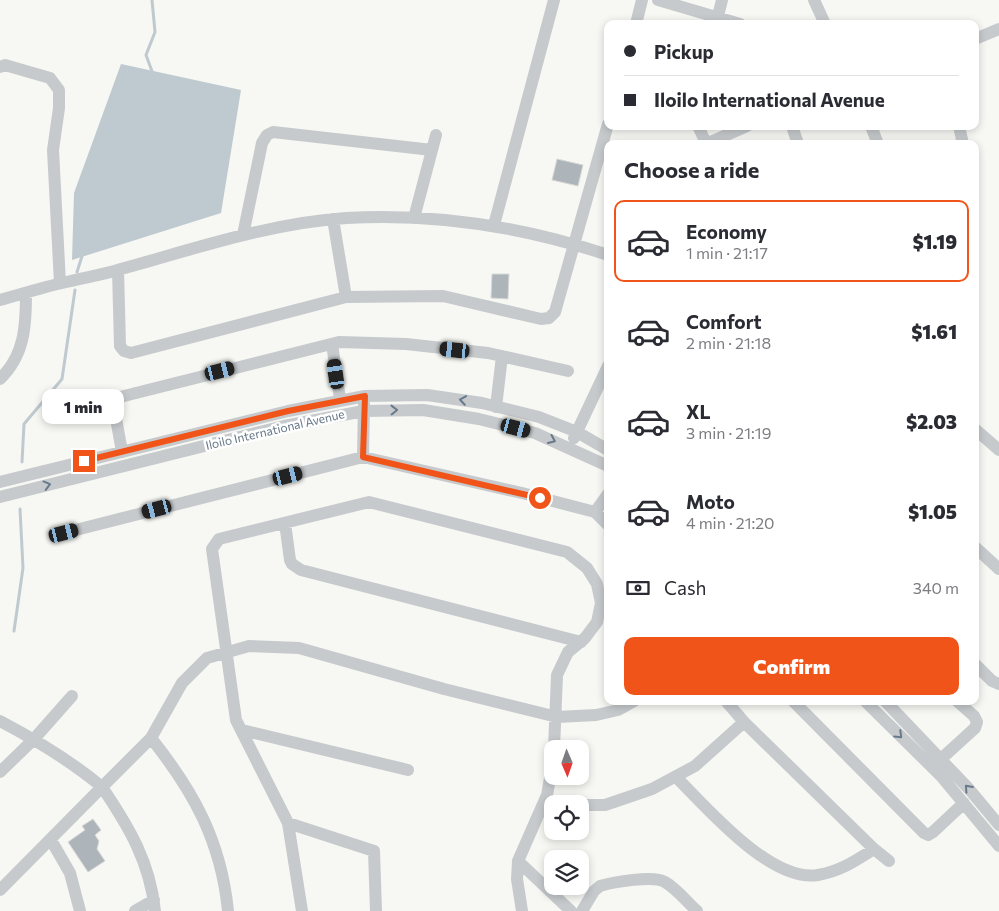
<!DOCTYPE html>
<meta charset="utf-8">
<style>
:root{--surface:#fff;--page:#f2f2f3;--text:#2b2b33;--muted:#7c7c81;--line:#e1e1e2;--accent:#f15419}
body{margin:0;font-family:Commissioner,sans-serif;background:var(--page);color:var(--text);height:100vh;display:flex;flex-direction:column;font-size:19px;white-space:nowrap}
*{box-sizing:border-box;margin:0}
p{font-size:16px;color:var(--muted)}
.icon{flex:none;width:28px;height:28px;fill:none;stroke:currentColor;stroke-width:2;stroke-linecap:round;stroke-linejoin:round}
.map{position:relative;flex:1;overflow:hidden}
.details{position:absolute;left:604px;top:140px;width:375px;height:565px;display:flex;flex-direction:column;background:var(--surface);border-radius:10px;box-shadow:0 2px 8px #0003}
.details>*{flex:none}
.banner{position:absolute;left:604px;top:20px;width:375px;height:110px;border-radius:10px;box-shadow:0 2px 8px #0003;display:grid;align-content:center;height:110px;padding:0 20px;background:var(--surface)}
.needle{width:32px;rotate:178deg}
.fabs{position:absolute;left:544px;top:740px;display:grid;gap:10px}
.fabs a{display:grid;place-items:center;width:45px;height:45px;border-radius:10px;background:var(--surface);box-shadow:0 2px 8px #0003;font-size:25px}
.end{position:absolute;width:22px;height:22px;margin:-11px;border:6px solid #f15419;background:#fff;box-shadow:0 0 0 2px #fff}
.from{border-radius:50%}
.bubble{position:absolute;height:35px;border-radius:10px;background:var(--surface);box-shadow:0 2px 8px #0003;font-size:16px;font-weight:800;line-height:35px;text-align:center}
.car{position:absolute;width:15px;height:30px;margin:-15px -8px;border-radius:6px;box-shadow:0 0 4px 1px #0007;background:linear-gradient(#222 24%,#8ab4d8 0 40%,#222 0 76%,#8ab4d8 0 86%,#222 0)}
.banner b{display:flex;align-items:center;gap:18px;height:48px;font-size:19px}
.banner b+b{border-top:1px solid var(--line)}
.banner i{width:12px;height:12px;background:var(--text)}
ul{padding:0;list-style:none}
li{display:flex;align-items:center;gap:15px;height:82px;margin:0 10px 8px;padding:0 10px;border:2px solid transparent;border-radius:10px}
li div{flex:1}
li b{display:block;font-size:19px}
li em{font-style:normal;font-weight:800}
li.active{border-color:var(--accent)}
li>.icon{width:45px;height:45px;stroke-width:1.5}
h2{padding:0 20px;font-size:22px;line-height:60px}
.pay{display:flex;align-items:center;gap:12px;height:55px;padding:0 20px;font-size:19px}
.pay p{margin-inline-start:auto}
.button{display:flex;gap:10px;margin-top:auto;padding:10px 20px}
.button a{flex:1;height:58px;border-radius:10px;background:var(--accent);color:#fff;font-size:20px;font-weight:800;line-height:58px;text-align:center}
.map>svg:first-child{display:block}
.water{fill:#bfcad0}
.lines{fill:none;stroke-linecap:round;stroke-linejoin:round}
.stream{stroke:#bfcad0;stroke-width:3}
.building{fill:#adb5bb;stroke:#d8d9d6}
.minor{stroke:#c6cacd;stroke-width:12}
.oneway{stroke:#687a8a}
.route{stroke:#f15419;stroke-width:6}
.labels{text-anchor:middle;stroke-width:5;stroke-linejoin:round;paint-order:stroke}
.street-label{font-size:12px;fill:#637687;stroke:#fff}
</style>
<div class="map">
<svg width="999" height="911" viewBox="0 0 999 911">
<rect width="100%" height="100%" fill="#f7f7f3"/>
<path class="water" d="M 121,64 L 241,90 L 221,213 L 72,260 L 74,193 Z"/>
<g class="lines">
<path class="stream" d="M 152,0 L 155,32 L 146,55 L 153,74
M 77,272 L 83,253
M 22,462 L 24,424 L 62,379 L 75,290
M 14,631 L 23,568 L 20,509"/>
</g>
<path class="building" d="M 557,159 L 583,165 L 578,186 L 552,180 Z
M 492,274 L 509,274 L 508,299 L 491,298 Z
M 93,819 L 101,830 L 95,835 L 99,841 L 97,849 L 105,861 L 88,872 L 68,842 L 85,830 L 82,826 Z"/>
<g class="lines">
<path class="minor" d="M 658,0 L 740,24
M 814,0 L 825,24
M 636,24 L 642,0
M 716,24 L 722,0
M 975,39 L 999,29
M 0,67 L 5,65 L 50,78 L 59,90 L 59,108 L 53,150 L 60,283
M 698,126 L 706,143
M 792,126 L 798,144
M 871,126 L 878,144
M 959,126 L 963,144
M 706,144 L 747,126
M 414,218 L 436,135
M 333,219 L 346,297
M 494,225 L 554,0
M 243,235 L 262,143 L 267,135 L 273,132 L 432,150
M 118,270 L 120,346 L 124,351 L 131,353 L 346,297 L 443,296 L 541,319 L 549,318 L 555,312 L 608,124
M 0,300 C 21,294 41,288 62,283 C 82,278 102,275 121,269 C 194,249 270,223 346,218 C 435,213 524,227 608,255
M 332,344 L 340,399
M 0,379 C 25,355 26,325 26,293
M 496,407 L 502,356
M 975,429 L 999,450
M 574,438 L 608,366
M 122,452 L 114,407 L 116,398 L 339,342 L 406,344 L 488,353 L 568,371
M 363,457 L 364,404
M 0,482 L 288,411 L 365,396 L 427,395 L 482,403 L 539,417 L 577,432 L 608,450
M 0,497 L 284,426 L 364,411 L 423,410 L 479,419 L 535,433 L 608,466
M 595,512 L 608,494
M 285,523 L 290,560 L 292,564 L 301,570 L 581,642
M 64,533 L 363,457 L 522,493 L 595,512 L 608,525
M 975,547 L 999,569
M 975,664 L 992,681 L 999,684
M 726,701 L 744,722
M 793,701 L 924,833 L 928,835 L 933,832 L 964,803
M 865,701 L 941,776 L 999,846
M 885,701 L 969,789 L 999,825
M 0,721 C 36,740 71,761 102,787 L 0,890
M 242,730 L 408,770
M 151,738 C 194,792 221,841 228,911
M 941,759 L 975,728 L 977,722 L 974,716 L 957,701
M 552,767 L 547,795 L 518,861 L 571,911
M 0,772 L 34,739 L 72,696
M 676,777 C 707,808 771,883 818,875 C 841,871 855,861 874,849
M 580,805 L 605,805 L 652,789 L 695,766 L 744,722 L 874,849 L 889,861
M 288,823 L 374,851 L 376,911
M 51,840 L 70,873 L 80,911
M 518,861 L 517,879 L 522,911
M 135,911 L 154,900
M 155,911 C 150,862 129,827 102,787 L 151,738 L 182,683 L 207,658 L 249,646 L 299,648 L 444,689 L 557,717 L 596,715 L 618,710 L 634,701
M 302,911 L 288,823 L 236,720 L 212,549 L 219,539 L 369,502 L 567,552 L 587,568 L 597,584 L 601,603 L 597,622 L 585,638 L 568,652 L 557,675 L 554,749
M 582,911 L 594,891 L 600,886 C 613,882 654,875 665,882 C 677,889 687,902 697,911"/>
</g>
<defs><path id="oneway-chevron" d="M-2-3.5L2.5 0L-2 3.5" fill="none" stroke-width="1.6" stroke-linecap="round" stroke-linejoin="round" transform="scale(1.25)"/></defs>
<g class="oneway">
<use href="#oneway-chevron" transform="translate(463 400) rotate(-171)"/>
<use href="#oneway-chevron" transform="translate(394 410) rotate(-1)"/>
<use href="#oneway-chevron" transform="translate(552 440) rotate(24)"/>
<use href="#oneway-chevron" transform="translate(47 485) rotate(-15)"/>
<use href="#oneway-chevron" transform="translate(899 735) rotate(44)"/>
<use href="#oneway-chevron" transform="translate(968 788) rotate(-132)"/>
</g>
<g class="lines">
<path class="route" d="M 84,461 L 288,411 L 365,396 L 363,457 L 540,498"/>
</g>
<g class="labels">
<g class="street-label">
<text transform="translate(275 430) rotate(-13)" y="4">Iloilo International Avenue</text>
</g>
</g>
</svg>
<div class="fabs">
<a><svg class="needle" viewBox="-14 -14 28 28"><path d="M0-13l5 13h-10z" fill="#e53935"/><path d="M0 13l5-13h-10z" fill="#7c7c81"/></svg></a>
<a><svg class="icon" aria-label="locate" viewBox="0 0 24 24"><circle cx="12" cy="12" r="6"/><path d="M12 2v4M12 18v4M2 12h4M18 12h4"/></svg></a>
<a><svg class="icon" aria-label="layers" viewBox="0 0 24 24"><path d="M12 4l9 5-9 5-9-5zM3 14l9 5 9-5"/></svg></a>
</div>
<i class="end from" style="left:540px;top:498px"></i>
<i class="end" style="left:84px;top:461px"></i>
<div class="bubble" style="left:42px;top:389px;width:82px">1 min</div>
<i class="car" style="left:455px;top:350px;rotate:276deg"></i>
<i class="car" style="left:220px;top:371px;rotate:76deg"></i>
<i class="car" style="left:336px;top:374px;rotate:352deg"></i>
<i class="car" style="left:516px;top:428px;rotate:105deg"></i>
<i class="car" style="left:288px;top:476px;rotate:76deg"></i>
<i class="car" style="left:157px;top:509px;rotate:255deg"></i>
<i class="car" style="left:64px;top:533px;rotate:76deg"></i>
<div class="banner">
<b><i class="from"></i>Pickup</b>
<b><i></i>Iloilo International Avenue</b>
</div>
<section class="details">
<h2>Choose a ride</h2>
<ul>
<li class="active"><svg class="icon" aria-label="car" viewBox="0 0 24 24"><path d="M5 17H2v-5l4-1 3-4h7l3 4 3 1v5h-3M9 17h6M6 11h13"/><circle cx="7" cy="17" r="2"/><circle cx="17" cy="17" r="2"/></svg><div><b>Economy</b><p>1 min · 21:17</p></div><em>$1.19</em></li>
<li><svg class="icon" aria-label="car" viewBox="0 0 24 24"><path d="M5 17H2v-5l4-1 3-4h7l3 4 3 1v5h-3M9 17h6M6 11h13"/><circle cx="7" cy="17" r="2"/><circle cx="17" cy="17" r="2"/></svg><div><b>Comfort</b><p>2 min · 21:18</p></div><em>$1.61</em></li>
<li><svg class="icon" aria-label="car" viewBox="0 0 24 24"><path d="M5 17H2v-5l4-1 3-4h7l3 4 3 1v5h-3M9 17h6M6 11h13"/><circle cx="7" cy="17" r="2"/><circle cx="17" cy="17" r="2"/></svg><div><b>XL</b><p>3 min · 21:19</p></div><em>$2.03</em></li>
<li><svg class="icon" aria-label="car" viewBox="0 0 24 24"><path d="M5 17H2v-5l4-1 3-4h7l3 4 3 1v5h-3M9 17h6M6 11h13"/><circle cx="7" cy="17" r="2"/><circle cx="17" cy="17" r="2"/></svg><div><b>Moto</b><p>4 min · 21:20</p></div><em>$1.05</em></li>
</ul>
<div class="pay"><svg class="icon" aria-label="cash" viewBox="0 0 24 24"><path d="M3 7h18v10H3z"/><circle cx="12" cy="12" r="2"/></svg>Cash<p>340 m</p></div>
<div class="button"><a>Confirm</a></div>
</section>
</div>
